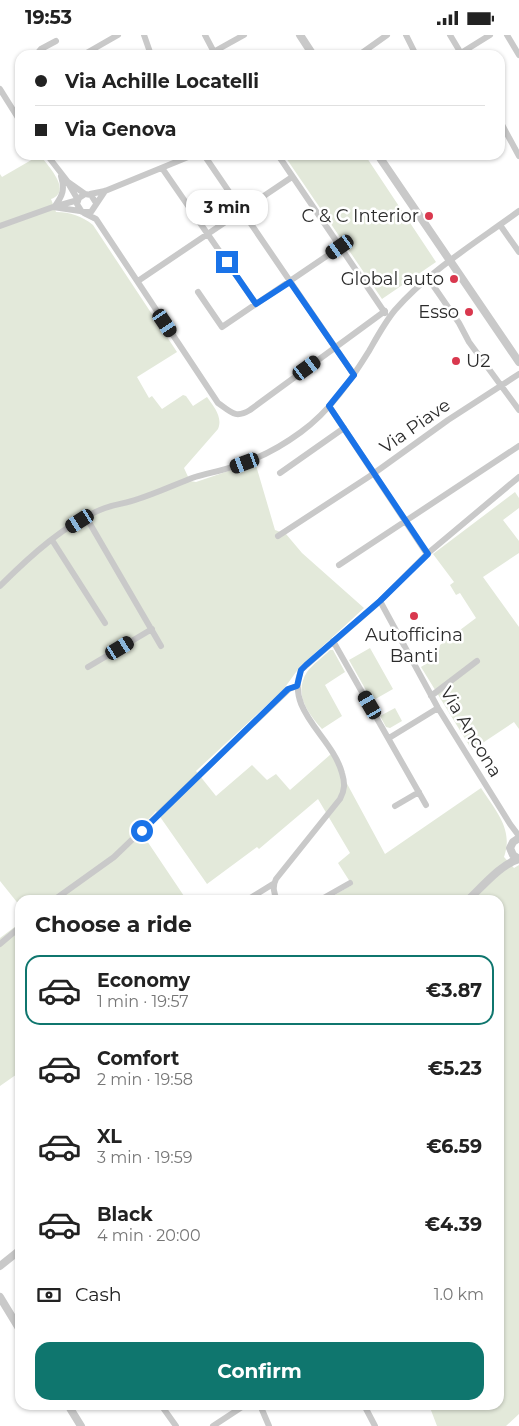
<!DOCTYPE html>
<meta charset="utf-8">
<style>
:root{--surface:#fff;--page:#f2f2f2;--text:#222;--muted:#767676;--line:#e0e0e0;--accent:#0f766e}
body{margin:0;font-family:Montserrat,sans-serif;background:var(--page);color:var(--text);height:100vh;display:flex;flex-direction:column;font-size:19px;white-space:nowrap}
*{box-sizing:border-box;margin:0}
p{font-size:16px;color:var(--muted)}
.icon{flex:none;width:28px;height:28px;fill:none;stroke:currentColor;stroke-width:2;stroke-linecap:round;stroke-linejoin:round}
.map{position:relative;flex:1;overflow:hidden}
.panel{position:absolute;left:15px;top:860px;width:489px;height:515px;display:flex;flex-direction:column;background:var(--surface);border-radius:15px;box-shadow:0 1px 4px #0004}
.panel>*{flex:none}
.banner{position:absolute;left:15px;top:15px;width:490px;height:110px;border-radius:15px;box-shadow:0 1px 4px #0004;display:grid;align-content:center;height:110px;padding:0 20px;background:var(--surface)}
.end{position:absolute;width:22px;height:22px;margin:-11px;border:6px solid #1a73e8;background:#fff;box-shadow:0 0 0 2px #fff}
.from{border-radius:50%}
.bubble{position:absolute;height:35px;border-radius:15px;background:var(--surface);box-shadow:0 1px 4px #0004;font-size:16px;font-weight:700;line-height:35px;text-align:center}
.car{position:absolute;width:15px;height:30px;margin:-15px -8px;border-radius:6px;box-shadow:0 0 4px 1px #0007;background:linear-gradient(#222 24%,#8ab4d8 0 40%,#222 0 76%,#8ab4d8 0 86%,#222 0)}
.banner b{display:flex;align-items:center;gap:18px;height:48px;font-size:19px}
.banner b+b{border-top:1px solid var(--line)}
.banner i{width:12px;height:12px;background:var(--text)}
ul{padding:0;list-style:none}
li{display:flex;align-items:center;gap:15px;height:70px;margin:0 10px 8px;padding:0 10px;border:2px solid transparent;border-radius:15px}
li div{flex:1}
li b{display:block;font-size:19px}
li em{font-style:normal;font-weight:700}
li.current{border-color:var(--accent)}
li>.icon{width:45px;height:45px;stroke-width:1.5}
h2{padding:0 20px;font-size:22px;line-height:60px}
.pay{display:flex;align-items:center;gap:12px;height:55px;padding:0 20px;font-size:19px}
.pay p{margin-inline-start:auto}
.cta{display:flex;gap:10px;margin-top:auto;padding:10px 20px}
.cta a{flex:1;height:58px;border-radius:15px;background:var(--accent);color:#fff;font-size:20px;font-weight:700;line-height:58px;text-align:center}
.status{display:flex;justify-content:space-between;align-items:center;height:35px;padding:0 25px;background:var(--surface);direction:ltr}
.status svg{height:14px;fill:currentColor}
.map>svg:first-child{display:block}
.green{fill:#e3e9da}
.lines{fill:none;stroke-linecap:round;stroke-linejoin:round}
.minor{stroke:#c9c9c9;stroke-width:6}
.tertiary{stroke:#c9c9c9;stroke-width:8}
.route{stroke:#1a73e8;stroke-width:6}
.poi-dot{fill:#d9384e;stroke:#fff;stroke-width:2}
.labels{text-anchor:middle;stroke-width:5;stroke-linejoin:round;paint-order:stroke}
.poi-label{font-size:18px;fill:#2c2c2c;stroke:#fff;text-anchor:end}
.street-label{font-size:18px;fill:#2c2c2c;stroke:#fff}
</style>
<div class="status"><b>19:53</b><svg viewBox="0 0 49 12"><path d="M0 12V9h3v3zM5 12V6h3v6zM10 12V3h3v9zM15 12V0h3v12zM26 1h20v11H26zM47 4h2v5h-2z"/></svg></div>
<div class="map">
<svg width="519" height="1391" viewBox="0 0 519 1391">
<rect width="100%" height="100%" fill="#fff"/>
<path class="green" d="M 40,120 C 48,131 73,156 51,164 L 56,177 C 70,177 82,181 93,190 L 177,317 L 137,342 L 149,363 L 152,361 L 162,374 L 183,360 L 186,361 L 193,371 L 207,362 C 214,372 223,382 218,394 L 184,433 L 190,446 L 196,447 L 255,427 L 275,495 L 286,499 L 302,518 L 364,573 L 299,633 L 283,655 L 196,736 L 216,761 L 252,730 L 267,745 L 276,739 L 290,755 L 331,719 L 385,819 L 481,753 C 495,775 514,794 504,822 L 514,833 L 519,830 L 519,1379 L 506,1391 L 437,1391 L 429,1370 L 499,1370 L 499,865 L 326,865 L 352,850 L 338,828 L 350,818 L 318,764 L 259,814 L 257,812 L 207,849 L 156,776 L 139,794 L 186,864 L 185,865 L 20,865 L 20,871 L 0,846 L 0,139 L 2,142 Z
M 284,120 L 365,120 L 436,227 L 382,264 Z
M 515,457 L 519,463 L 519,473 L 503,485 L 519,506 L 519,518 L 483,542 L 519,592 L 519,694 L 514,687 L 472,715 L 421,632 L 438,621 L 440,610 L 476,583 L 460,558 L 456,560 L 450,550 L 454,547 L 433,519 Z
M 370,613 L 393,654 L 372,666 L 349,625 Z
M 330,615 L 333,615 L 345,637 L 325,650 L 342,681 L 322,694 C 308,678 293,659 307,637 C 313,629 323,622 330,615 Z
M 395,673 L 402,686 L 390,693 L 386,692 L 380,681 Z
M 20,888 L 20,1037 L 0,1051 L 0,903 Z"/>
<g class="lines">
<path class="minor" d="M 144,0 L 151,20
M 205,0 L 215,19
M 406,0 L 416,20
M 450,0 L 462,20
M 507,0 L 519,20
M 461,18 L 490,0
M 36,20 L 41,14 L 56,6
M 83,20 L 118,0
M 208,20 L 244,0
M 359,20 L 387,0
M 0,54 L 20,86
M 500,86 L 519,121
M 47,120 L 68,147 L 85,159
M 204,120 L 354,340
M 278,120 L 385,278
M 162,133 L 256,269
M 90,159 L 105,156 L 193,120
M 96,168 L 91,160 L 85,159 L 79,163 L 77,169 L 82,177 L 91,177 L 105,156
M 55,171 C 63,160 65,154 61,141
M 57,171 L 78,165 L 68,148
M 84,178 L 96,184 L 218,368 C 231,377 235,384 250,375 L 385,276
M 500,190 L 519,217
M 0,191 L 53,172 L 80,176
M 428,243 L 459,288 L 469,307 L 519,375
M 138,246 L 292,142
M 198,257 L 222,292 L 340,212
M 329,371 L 427,519
M 280,438 L 344,393
M 86,482 L 161,611
M 278,501 L 373,439 L 448,385 L 519,339
M 52,505 L 105,588
M 339,530 L 519,411
M 0,551 C 29,522 67,487 105,473 C 116,469 128,468 138,464 C 157,458 176,449 195,442 C 208,438 221,436 235,431 C 258,424 282,411 301,397 C 330,376 351,345 369,316 C 377,302 385,287 395,275 C 430,235 477,207 519,176
M 380,566 L 438,673 L 510,789 L 519,801
M 333,606 L 426,770
M 88,632 L 152,594
M 431,661 L 477,626
M 389,703 L 438,673
M 395,771 L 419,757
M 54,865 L 114,822 L 289,654 L 297,651
M 247,865 L 273,849
M 277,865 C 274,858 272,852 276,844 L 340,764 C 345,755 345,748 342,738 C 332,701 285,676 301,635 L 380,566 L 427,519 L 519,442
M 320,865 L 350,848
M 0,909 L 20,892
M 161,1370 L 176,1391
M 260,1370 L 269,1391
M 364,1370 L 375,1391
M 213,1391 L 245,1370"/>
<path class="tertiary" d="M 300,0 L 313,20
M 378,120 L 519,327
M 519,803 L 513,807 L 510,813 L 513,820 L 519,824
M 468,865 C 481,853 502,828 519,824
M 0,1231 L 20,1215
M 0,1262 L 20,1295
M 68,1370 L 81,1391"/>
</g>
<g class="lines">
<path class="route" d="M 142,796 L 288,654 L 297,651 L 301,635 L 306,630 L 380,566 L 428,519 L 329,371 L 354,340 L 290,247 L 256,269 L 227,227"/>
</g>
<g class="poi-dot">
<circle cx="429" cy="181" r="5"/>
<circle cx="454" cy="244" r="5"/>
<circle cx="469" cy="277" r="5"/>
<circle cx="456" cy="326" r="5"/>
<circle cx="414" cy="581" r="5"/>
</g>
<g class="labels">
<g class="poi-label">
<text x="419" y="187">C &amp; C Interior</text>
<text x="444" y="250">Global auto</text>
<text x="459" y="283">Esso</text>
<text x="466" y="332" text-anchor="start">U2</text>
<text x="414" y="606" text-anchor="middle">Autofficina<tspan x="414" dy="21">Banti</tspan></text>
</g>
<g class="street-label">
<text transform="translate(415 391) rotate(-35)" y="6">Via Piave</text>
<text transform="translate(471 697) rotate(59)" y="6">Via Ancona</text>
</g>
</g>
</svg>
<i class="end from" style="left:142px;top:796px"></i>
<i class="end" style="left:227px;top:227px"></i>
<div class="bubble" style="left:186px;top:155px;width:82px">3 min</div>
<i class="car" style="left:340px;top:212px;rotate:235deg"></i>
<i class="car" style="left:165px;top:288px;rotate:146deg"></i>
<i class="car" style="left:307px;top:333px;rotate:54deg"></i>
<i class="car" style="left:245px;top:428px;rotate:250deg"></i>
<i class="car" style="left:80px;top:486px;rotate:238deg"></i>
<i class="car" style="left:120px;top:613px;rotate:59deg"></i>
<i class="car" style="left:370px;top:670px;rotate:330deg"></i>
<div class="banner">
<b><i class="from"></i>Via Achille Locatelli</b>
<b><i></i>Via Genova</b>
</div>
<section class="panel">
<h2>Choose a ride</h2>
<ul>
<li class="current"><svg class="icon" aria-label="car" viewBox="0 0 24 24"><path d="M5 17H2v-5l4-1 3-4h7l3 4 3 1v5h-3M9 17h6M6 11h13"/><circle cx="7" cy="17" r="2"/><circle cx="17" cy="17" r="2"/></svg><div><b>Economy</b><p>1 min · 19:57</p></div><em>€3.87</em></li>
<li><svg class="icon" aria-label="car" viewBox="0 0 24 24"><path d="M5 17H2v-5l4-1 3-4h7l3 4 3 1v5h-3M9 17h6M6 11h13"/><circle cx="7" cy="17" r="2"/><circle cx="17" cy="17" r="2"/></svg><div><b>Comfort</b><p>2 min · 19:58</p></div><em>€5.23</em></li>
<li><svg class="icon" aria-label="car" viewBox="0 0 24 24"><path d="M5 17H2v-5l4-1 3-4h7l3 4 3 1v5h-3M9 17h6M6 11h13"/><circle cx="7" cy="17" r="2"/><circle cx="17" cy="17" r="2"/></svg><div><b>XL</b><p>3 min · 19:59</p></div><em>€6.59</em></li>
<li><svg class="icon" aria-label="car" viewBox="0 0 24 24"><path d="M5 17H2v-5l4-1 3-4h7l3 4 3 1v5h-3M9 17h6M6 11h13"/><circle cx="7" cy="17" r="2"/><circle cx="17" cy="17" r="2"/></svg><div><b>Black</b><p>4 min · 20:00</p></div><em>€4.39</em></li>
</ul>
<div class="pay"><svg class="icon" aria-label="cash" viewBox="0 0 24 24"><path d="M3 7h18v10H3z"/><circle cx="12" cy="12" r="2"/></svg>Cash<p>1.0 km</p></div>
<div class="cta"><a>Confirm</a></div>
</section>
</div>
